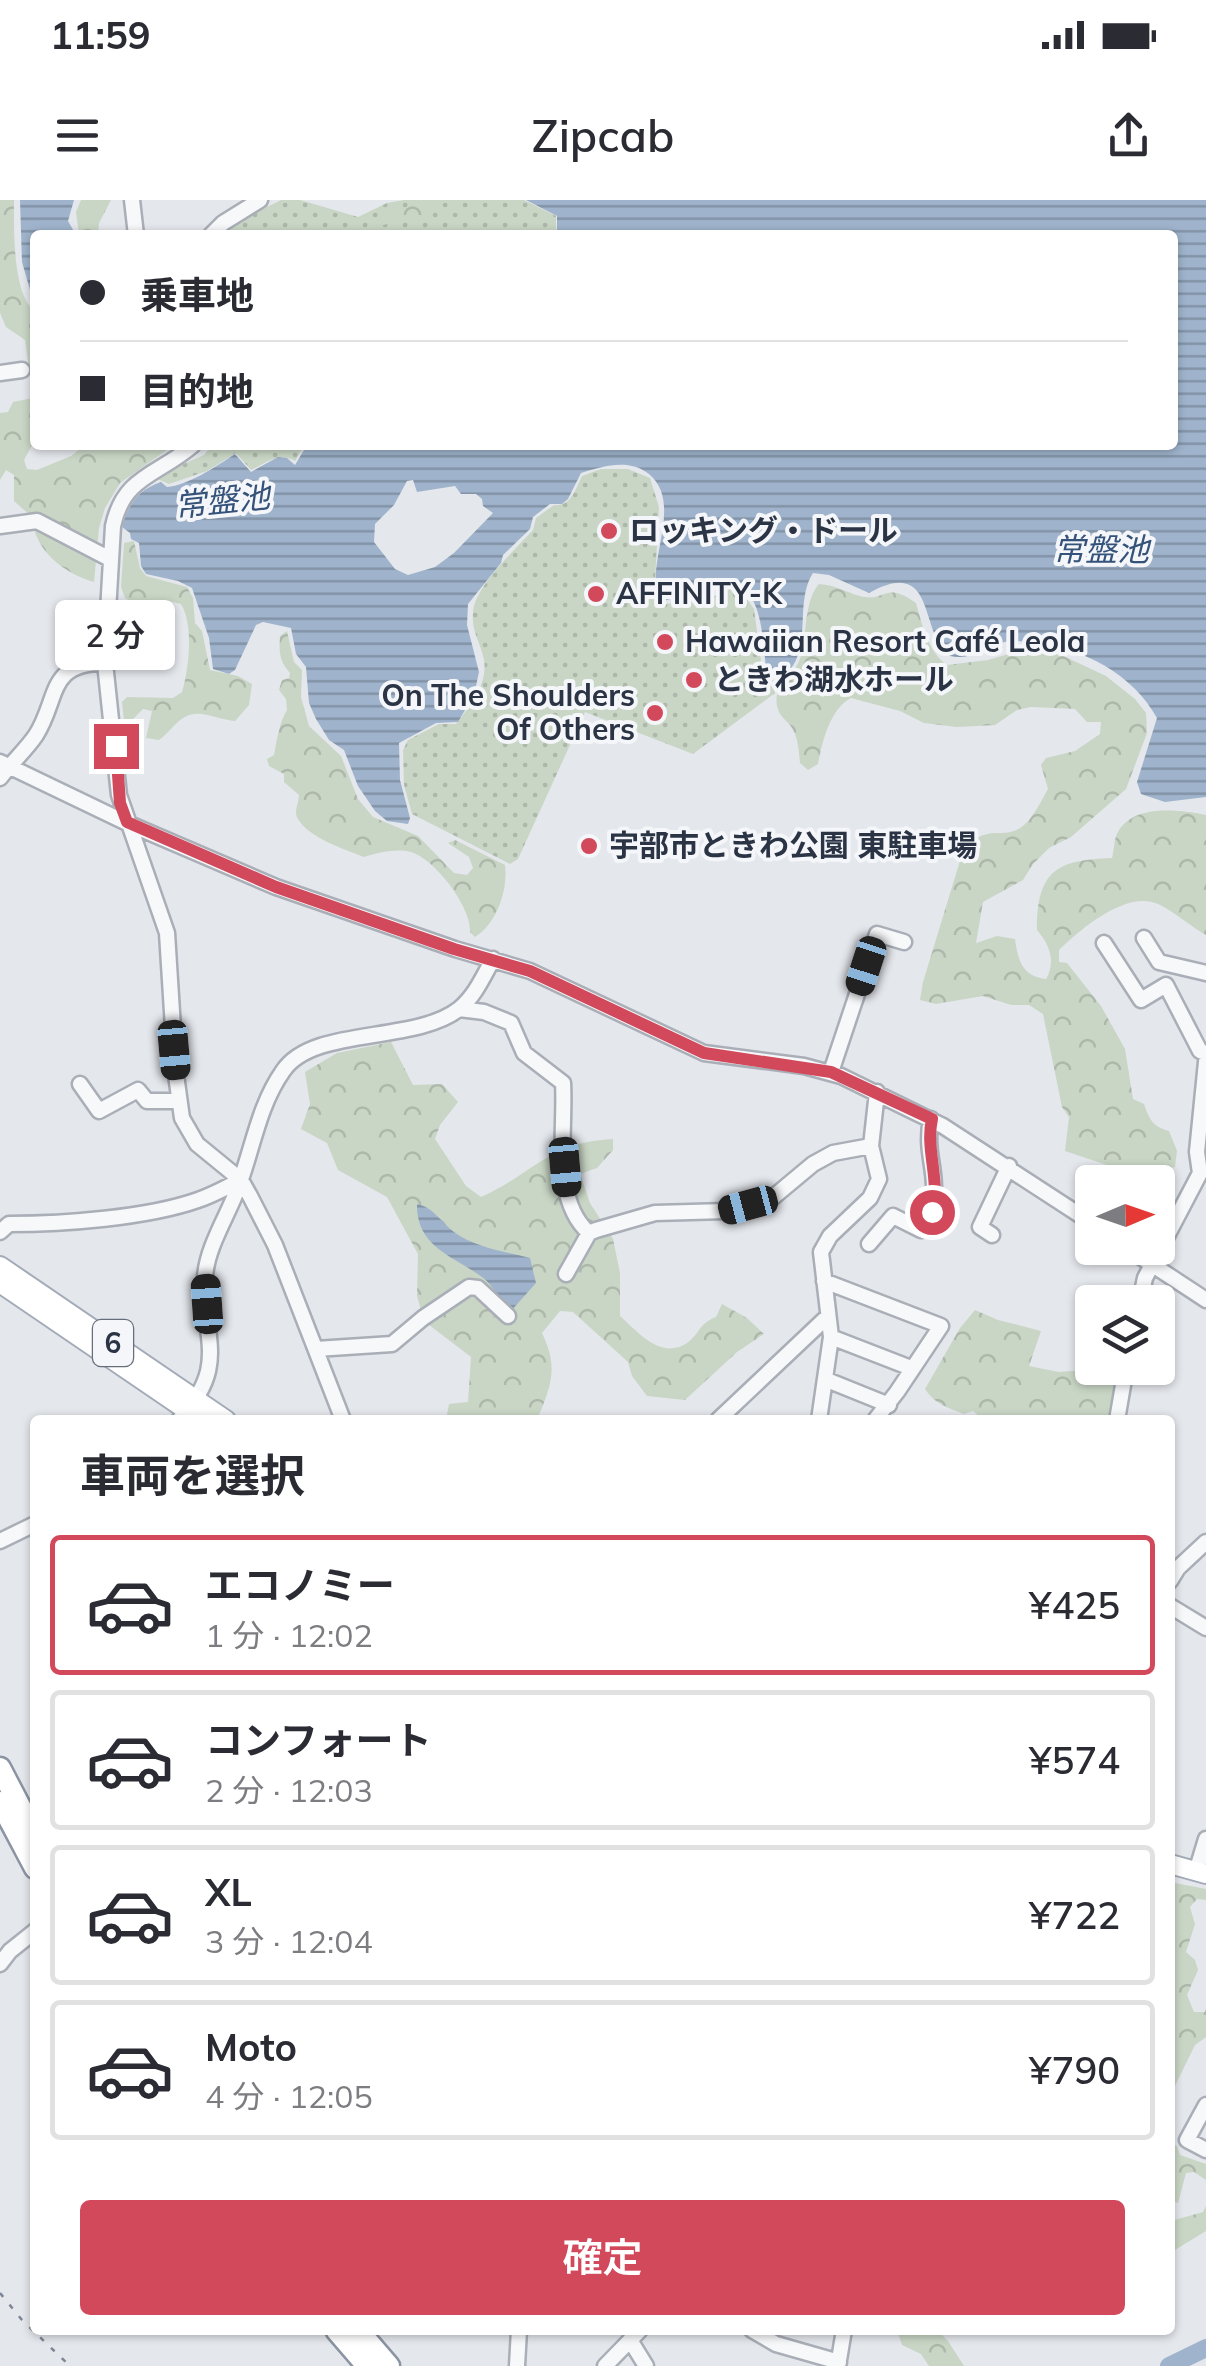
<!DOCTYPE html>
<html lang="ja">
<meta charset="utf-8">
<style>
:root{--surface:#fff;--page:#f7f7f7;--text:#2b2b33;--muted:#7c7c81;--line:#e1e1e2;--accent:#d1495b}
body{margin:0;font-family:Mulish,"Noto Sans JP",sans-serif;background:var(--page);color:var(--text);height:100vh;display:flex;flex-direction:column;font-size:38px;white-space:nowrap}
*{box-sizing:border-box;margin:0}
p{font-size:32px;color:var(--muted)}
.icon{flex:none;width:55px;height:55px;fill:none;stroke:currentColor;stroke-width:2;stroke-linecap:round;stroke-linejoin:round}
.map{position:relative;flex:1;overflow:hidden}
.sheet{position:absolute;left:30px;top:1215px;width:1145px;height:920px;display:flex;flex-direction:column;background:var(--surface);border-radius:10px;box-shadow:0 2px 8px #0004}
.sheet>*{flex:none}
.guide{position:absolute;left:30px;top:30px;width:1148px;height:220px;border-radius:10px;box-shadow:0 2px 8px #0004;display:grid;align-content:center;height:220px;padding:0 50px;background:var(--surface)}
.needle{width:65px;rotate:88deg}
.tools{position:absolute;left:1075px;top:965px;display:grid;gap:20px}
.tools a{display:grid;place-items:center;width:100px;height:100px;border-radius:10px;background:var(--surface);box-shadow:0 2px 8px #0004;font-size:50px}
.end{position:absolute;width:45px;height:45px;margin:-22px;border:12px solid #d1495b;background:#fff;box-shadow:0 0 0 5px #fff}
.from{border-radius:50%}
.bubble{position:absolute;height:70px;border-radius:10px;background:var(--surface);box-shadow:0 2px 8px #0004;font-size:32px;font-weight:600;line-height:70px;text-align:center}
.car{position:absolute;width:30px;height:60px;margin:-30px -15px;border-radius:12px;box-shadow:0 0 8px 2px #0007;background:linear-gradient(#222 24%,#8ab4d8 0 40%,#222 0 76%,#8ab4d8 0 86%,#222 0)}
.guide b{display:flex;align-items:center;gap:35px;height:95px;font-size:38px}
.guide b+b{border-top:2px solid var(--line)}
.guide i{width:25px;height:25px;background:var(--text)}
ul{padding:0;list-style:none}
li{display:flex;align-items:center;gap:30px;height:140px;margin:0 20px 15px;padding:0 30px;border:5px solid var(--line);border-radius:10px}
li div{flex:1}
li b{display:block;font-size:38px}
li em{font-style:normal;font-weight:600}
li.current{border-color:var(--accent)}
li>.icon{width:90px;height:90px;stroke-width:1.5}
h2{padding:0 50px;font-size:45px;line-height:120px}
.action{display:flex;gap:20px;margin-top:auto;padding:20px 50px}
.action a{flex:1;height:115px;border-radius:10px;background:var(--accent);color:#fff;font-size:40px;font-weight:600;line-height:115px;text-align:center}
.status{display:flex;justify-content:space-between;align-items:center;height:70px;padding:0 50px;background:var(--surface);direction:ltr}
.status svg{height:28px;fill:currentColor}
header{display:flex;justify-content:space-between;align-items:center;height:130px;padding:0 50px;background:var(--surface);font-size:45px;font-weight:600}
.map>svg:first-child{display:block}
.green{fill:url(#green-dots)}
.forest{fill:url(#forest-crowns)}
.water{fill:url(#water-rules);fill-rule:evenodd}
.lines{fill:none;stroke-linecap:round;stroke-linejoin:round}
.river{stroke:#9fb4cc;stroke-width:18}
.minor-casing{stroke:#a9aeb7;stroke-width:19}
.major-casing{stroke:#a3abb8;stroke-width:22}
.highway-casing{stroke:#8b94a3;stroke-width:25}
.minor{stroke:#f7f8fa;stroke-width:14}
.major{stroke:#fff;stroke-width:18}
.highway{stroke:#fff;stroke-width:20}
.rail{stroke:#7d8696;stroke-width:2.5;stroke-dasharray:5 10;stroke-linecap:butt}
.route{stroke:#d1495b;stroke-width:12}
.poi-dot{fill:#d1495b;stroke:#f4f6f9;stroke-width:4}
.labels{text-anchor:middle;stroke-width:8;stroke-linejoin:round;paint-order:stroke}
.shield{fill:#f4f6f9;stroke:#676e7b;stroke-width:2.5}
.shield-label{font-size:28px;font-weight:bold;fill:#2b3445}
.poi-label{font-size:30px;font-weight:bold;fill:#2b3445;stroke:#f4f6f9;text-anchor:start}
.water-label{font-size:32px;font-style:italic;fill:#34527a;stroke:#f4f6f9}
</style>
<div class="status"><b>11:59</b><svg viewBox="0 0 49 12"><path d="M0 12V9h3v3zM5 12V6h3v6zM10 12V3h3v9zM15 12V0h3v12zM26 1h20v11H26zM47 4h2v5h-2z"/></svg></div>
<header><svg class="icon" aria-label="menu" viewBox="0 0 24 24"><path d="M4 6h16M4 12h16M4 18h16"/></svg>Zipcab<svg class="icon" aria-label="share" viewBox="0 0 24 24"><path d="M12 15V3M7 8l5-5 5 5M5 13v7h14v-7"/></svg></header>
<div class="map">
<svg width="1206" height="2166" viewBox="0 0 1206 2166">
<defs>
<pattern id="green-dots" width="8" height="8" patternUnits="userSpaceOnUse" patternTransform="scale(2.5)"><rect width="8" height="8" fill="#c9d6c5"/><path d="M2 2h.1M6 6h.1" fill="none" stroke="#adb8ab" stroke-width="1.8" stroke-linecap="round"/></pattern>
<pattern id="forest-crowns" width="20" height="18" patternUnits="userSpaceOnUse" patternTransform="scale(2.5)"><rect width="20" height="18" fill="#c9d6c5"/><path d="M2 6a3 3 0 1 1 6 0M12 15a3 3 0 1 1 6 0" fill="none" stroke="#adb8ab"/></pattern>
<pattern id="water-rules" width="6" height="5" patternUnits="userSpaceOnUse" patternTransform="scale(2.5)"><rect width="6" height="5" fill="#9fb4cc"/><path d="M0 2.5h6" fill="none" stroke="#8293a7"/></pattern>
</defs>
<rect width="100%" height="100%" fill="#e4e7ec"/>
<path class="green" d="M 281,0 L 300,0 L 358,17 L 387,3 L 404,0 L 524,0 L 556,16 L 556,35 L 229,35 L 223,31 C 240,16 261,11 281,0 Z
M 212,245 L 304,245 L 295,261 C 279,251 266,263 251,270 L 236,253 L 207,271 L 169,284 L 153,277 L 204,255 Z
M 601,269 L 628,269 L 650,278 L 659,307 L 654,400 L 662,405 C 677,401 692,401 707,399 C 720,396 725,386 740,389 L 754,409 L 761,461 L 773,474 L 775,493 L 693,554 L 585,512 L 518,659 L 510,664 L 412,614 L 404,585 L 403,550 L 408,540 L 439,524 L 456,524 C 470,506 488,484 484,460 C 481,444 471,430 473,413 C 474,387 515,350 533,330 L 536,318 L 554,305 C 571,307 576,288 582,276 Z"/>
<path class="forest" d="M 0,0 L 14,0 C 14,29 12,93 35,112 L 35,240 L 24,260 L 27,269 L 37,270 L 71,256 L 85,245 L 174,245 L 120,283 L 105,308 L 99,328 L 94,382 C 63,373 34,350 32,317 L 14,301 L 14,275 L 6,270 L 0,280 L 0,213 L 8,212 L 13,202 L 33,198 L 25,140 L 6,127 L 0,113 Z
M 81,0 L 111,0 L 99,23 L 98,35 L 79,35 L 76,12 Z
M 420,0 L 447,0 L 433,13 L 379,26 L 372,24 C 386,9 405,13 420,0 Z
M 134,341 L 140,368 L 146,376 L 187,387 L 193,398 L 195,423 L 202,431 L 210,470 L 238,476 L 252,484 L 249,505 L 235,521 C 219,520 199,508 185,517 C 175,522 168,534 159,540 L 146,538 L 152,511 L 143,509 L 129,523 L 124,521 L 122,502 L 127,497 L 173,498 L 182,492 C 189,469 194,425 181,404 L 169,401 C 152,412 142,407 125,398 L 121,387 L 124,343 Z
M 819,384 C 836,385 845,392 860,396 C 886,403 884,380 916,403 C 922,424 928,452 947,465 L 988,460 L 1019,451 L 1057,453 L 1106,476 L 1135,499 L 1146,513 L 1147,533 L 1126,589 L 1071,637 L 1049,648 L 1033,664 L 1023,680 L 983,702 L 976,743 L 997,736 L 1015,739 C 1018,760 1022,776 1046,779 C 1056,762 1050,745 1037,730 C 1037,670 1057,660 1112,658 C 1114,651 1114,640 1117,634 C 1132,603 1180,610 1206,615 L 1206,735 C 1190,726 1175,712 1158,704 C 1126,690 1081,729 1059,750 L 1059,762 L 1067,763 L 1101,806 L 1125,849 L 1133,899 L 1144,904 C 1149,919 1153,927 1169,931 L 1177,951 L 1175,967 L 1137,975 L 1065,951 L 1069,917 L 1062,907 L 1043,814 L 1029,805 L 1011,805 L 983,796 L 936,804 L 920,800 L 923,782 L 963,651 C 986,622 1001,640 1020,628 C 1032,621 1041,601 1048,589 L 1041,565 L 1046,558 L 1075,551 L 1100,534 L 1101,522 L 1087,522 L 1075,509 L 1031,507 L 1017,510 L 995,525 L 957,527 L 924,523 L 900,511 L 851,498 C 830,509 822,542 818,564 L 808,570 L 800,563 C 799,551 798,535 790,525 C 784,518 780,517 777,506 C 773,486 793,477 800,459 C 808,435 803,402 819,384 Z
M 287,431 L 294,462 L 302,470 L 301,497 L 309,526 L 341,556 L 358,599 L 373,617 L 418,636 L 454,673 L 467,675 L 473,668 L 469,657 L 448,643 L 455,640 L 505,665 C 508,690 497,723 475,737 L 470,732 C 472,708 435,659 411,652 C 397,648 377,653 364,657 C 344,649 309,638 298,619 C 293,612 299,603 299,595 L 284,582 L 284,574 L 269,566 L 267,559 L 274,555 C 277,540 279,523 287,510 L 286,499 L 279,490 L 282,480 L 289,478 L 290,473 C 279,461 279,452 280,436 Z
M 391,842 L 413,885 L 442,884 L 458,902 L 440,925 L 435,939 L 466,986 L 481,997 C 535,973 548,942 613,939 L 613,950 L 597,968 L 580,974 L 590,1003 L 613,1039 L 620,1073 L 620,1116 C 639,1133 661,1160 687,1143 C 700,1134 698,1124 716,1117 L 722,1104 L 747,1118 L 764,1134 L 737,1152 L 685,1200 L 647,1196 L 632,1176 L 628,1162 L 573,1112 L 560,1111 L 542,1133 C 559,1168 551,1186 537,1220 L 446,1220 L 449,1204 L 468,1202 L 471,1157 L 424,1121 L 417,1096 L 418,1054 L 387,997 L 338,970 L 327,943 L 301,929 L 310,904 L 305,872 L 337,853 Z
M 975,1110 L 998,1120 L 1041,1131 L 1029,1166 L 1059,1172 L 1119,1168 L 1109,1220 L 993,1220 L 981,1218 L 973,1211 L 964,1214 C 947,1207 936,1205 925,1189 L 960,1128 Z
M 1170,1682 L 1206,1689 L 1206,1700 L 1197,1699 L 1190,1707 L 1195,1724 L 1186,1752 L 1195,1760 L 1198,1770 L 1187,1795 L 1194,1812 L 1205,1812 L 1206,1808 L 1206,1837 L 1195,1845 L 1170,1896 Z
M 1170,1943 L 1177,1946 L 1180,1955 L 1206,1964 L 1206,1980 L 1194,1972 L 1186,1973 L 1178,2003 L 1170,2000 Z
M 1206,2006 L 1206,2031 L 1170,2053 L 1171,2021 L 1203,2012 Z
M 897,2130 L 937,2130 L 948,2141 L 964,2166 L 929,2166 L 921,2154 L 902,2145 Z"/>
<path class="water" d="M 20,0 L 74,0 L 68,21 L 76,35 L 35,35 L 35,107 L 22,62 Z
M 526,0 L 1206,0 L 1206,597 L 1165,602 L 1141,594 L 1137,582 L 1157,518 C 1133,474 1082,447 1033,443 C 1024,442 1010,439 1002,443 C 983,450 971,460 950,456 C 918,434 938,355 869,393 L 829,375 L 813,373 C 793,404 815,451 783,477 L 767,474 C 762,445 765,391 731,381 C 704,394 687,393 661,402 C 641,369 686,305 649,274 C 629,258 603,266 581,273 L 568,299 L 562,304 L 550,304 L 533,317 L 530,329 L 503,355 L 501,363 L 468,404 L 467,425 L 479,472 L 474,495 L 458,522 L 436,523 L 399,543 L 400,580 L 410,618 L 408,624 L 387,621 L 375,611 L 358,586 L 344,550 L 329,540 L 316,519 L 309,503 L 306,467 L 296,454 L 291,428 L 263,422 L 256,425 L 235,470 L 229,474 L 213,469 L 209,438 L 192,388 L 178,381 L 146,374 L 141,366 L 139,343 L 131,339 L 130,333 L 122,327 C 129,303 138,290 161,282 L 167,287 C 187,286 217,266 235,254 L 251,272 L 278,257 L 287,258 L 295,265 L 307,245 L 1172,245 L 1172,35 L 557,35 L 557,16 ZM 413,280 L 417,292 L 455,286 L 461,294 L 476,294 L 482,299 L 483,306 L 493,313 L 454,353 L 435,367 L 408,375 L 395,369 L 374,342 L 375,324 L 394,305 L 407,281 Z
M 417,1004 C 433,1007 441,1022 454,1032 C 476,1048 504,1051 530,1058 L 536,1083 L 511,1111 L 505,1110 C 499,1099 493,1085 482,1077 C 454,1056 416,1047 417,1004 Z"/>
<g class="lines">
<path class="river" d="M 1169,2166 L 1206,2148"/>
<defs>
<path id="minor" d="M 132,0 L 136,35
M 211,35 L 223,23 L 260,0
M 0,173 L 22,170
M 193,245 C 159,275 124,275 113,326 L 105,463 L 119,595 L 167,733 L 176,875 L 182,918 L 197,944 L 241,980 L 250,996 L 275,1045 L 343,1220
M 0,326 L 37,321 L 110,359
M 0,562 L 127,623 L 276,687 L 455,749 L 530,771 L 704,853 L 804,866 L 841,876 L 943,926 L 1092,1023
M 0,578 C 11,563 26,550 36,535 C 59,499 47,462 105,463
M 1144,738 L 1159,762 L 1206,773
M 1104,743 L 1141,800 L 1166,785 L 1200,851 L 1206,853
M 459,809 L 484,812 L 511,823 L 524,853 L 563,883 C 566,930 551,999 589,1033
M 831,872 L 877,734 L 904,742
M 80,884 L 99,911 L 138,890 L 147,901 L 178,901
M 0,1032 L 9,1024 C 63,1024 147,1018 198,1000 C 213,995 227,987 241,980
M 992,1035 L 980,1027 L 1009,966
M 869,1044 L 893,1016 L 921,1030 C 949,984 922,963 931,919
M 1127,1048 L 1206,1100
M 566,1074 L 589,1033 L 596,1030 L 655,1013 L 726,1011 L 771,999 L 813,964 L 833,953 L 871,946
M 824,1081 L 941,1126 L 897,1192 L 875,1220
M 1140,1102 L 1145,1078 L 1200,973 L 1197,952 L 1206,862
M 831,1137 L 911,1168
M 316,1149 L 392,1144 L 423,1118 L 469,1087 L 478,1088 L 508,1116
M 827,1180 L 889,1205
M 179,1220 C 230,1164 202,1141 205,1077 C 207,1046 229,1014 239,985 C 253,947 259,905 283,871 C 313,826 414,844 459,809 C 475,796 483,777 493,759
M 718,1220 L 827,1117
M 819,1220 L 831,1137 L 821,1052 L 830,1036 L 870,998 L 879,979 L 871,946 L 877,892
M 1117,1220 L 1126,1168
M 0,1341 L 35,1324
M 1170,1381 L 1178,1368 L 1206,1342
M 1170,1406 L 1206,1428
M 1196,1672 L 1206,1639
M 0,1764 L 10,1751 L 35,1731
M 1206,1905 L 1187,1940 L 1206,1950
M 752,2130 L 776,2144 L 839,2162
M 630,2140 L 646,2166
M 517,2166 L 519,2130
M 605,2166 L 640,2130
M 838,2166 L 844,2130"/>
<path id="major" d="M 0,1066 L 226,1220
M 0,1083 L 201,1220
M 1170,1664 L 1206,1674"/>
<path id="highway" d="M 0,1568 L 35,1635
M 0,1602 L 35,1668
M 336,2130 L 367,2166
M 358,2130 L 389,2166"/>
</defs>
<use href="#minor" class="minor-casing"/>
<use href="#major" class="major-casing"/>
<use href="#highway" class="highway-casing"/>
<use href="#minor" class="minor"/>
<use href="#major" class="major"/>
<use href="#highway" class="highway"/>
<path class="rail" d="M 0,2093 L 22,2120 L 70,2166"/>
</g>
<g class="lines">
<path class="route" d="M 116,546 L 120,603 L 127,622 L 276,687 L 454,749 L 530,771 L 704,853 L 831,872 L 932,919 C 925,950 941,981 932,1012"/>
</g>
<g class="poi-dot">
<circle cx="609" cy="331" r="10"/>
<circle cx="596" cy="394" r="10"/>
<circle cx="665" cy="442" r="10"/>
<circle cx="694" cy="480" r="10"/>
<circle cx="655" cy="513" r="10"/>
<circle cx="589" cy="646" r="10"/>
</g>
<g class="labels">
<rect class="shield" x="93" y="1120" width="40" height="46" rx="8"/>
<g class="shield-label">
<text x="113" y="1153">6</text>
</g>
<g class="poi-label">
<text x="629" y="341">ロッキング・ドール</text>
<text x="616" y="404">AFFINITY-K</text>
<text x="685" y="452">Hawaiian Resort Café Leola</text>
<text x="714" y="490">ときわ湖水ホール</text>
<text x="635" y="506" text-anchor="end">On The Shoulders<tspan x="635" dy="34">Of Others</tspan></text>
<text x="609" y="656">宇部市ときわ公園 東駐車場</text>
</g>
<g class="water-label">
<text transform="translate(222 301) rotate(-6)" y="11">常盤池</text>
<text x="1101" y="361">常盤池</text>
</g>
</g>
</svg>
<div class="tools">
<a><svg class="needle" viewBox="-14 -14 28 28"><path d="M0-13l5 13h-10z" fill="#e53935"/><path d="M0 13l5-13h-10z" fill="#7c7c81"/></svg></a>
<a><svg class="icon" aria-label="layers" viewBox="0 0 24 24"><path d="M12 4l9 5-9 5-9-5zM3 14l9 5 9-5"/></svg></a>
</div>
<i class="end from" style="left:932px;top:1012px"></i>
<i class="end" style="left:116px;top:546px"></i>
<div class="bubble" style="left:55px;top:400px;width:120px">2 分</div>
<i class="car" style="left:866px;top:766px;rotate:198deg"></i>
<i class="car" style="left:174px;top:850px;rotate:175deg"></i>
<i class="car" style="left:565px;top:967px;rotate:175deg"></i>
<i class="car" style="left:748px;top:1005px;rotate:255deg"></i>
<i class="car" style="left:207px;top:1104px;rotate:356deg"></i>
<div class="guide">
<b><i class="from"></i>乗車地</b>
<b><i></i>目的地</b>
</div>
<section class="sheet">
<h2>車両を選択</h2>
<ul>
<li class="current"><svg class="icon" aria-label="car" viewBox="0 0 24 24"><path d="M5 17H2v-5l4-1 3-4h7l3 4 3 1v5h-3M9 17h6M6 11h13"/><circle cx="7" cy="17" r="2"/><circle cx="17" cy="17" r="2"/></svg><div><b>エコノミー</b><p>1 分 · 12:02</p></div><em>¥425</em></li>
<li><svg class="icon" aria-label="car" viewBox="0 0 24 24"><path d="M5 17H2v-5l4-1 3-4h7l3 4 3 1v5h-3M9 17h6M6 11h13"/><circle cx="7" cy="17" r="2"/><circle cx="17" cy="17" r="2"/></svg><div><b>コンフォート</b><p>2 分 · 12:03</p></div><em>¥574</em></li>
<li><svg class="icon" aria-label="car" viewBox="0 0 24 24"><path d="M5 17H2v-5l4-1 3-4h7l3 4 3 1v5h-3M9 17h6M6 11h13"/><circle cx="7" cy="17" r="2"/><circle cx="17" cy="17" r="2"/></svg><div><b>XL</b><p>3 分 · 12:04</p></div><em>¥722</em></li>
<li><svg class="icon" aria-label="car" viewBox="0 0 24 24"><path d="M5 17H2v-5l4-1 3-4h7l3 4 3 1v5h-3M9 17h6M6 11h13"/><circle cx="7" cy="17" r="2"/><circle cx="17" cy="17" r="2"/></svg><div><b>Moto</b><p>4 分 · 12:05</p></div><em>¥790</em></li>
</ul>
<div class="action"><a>確定</a></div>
</section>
</div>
